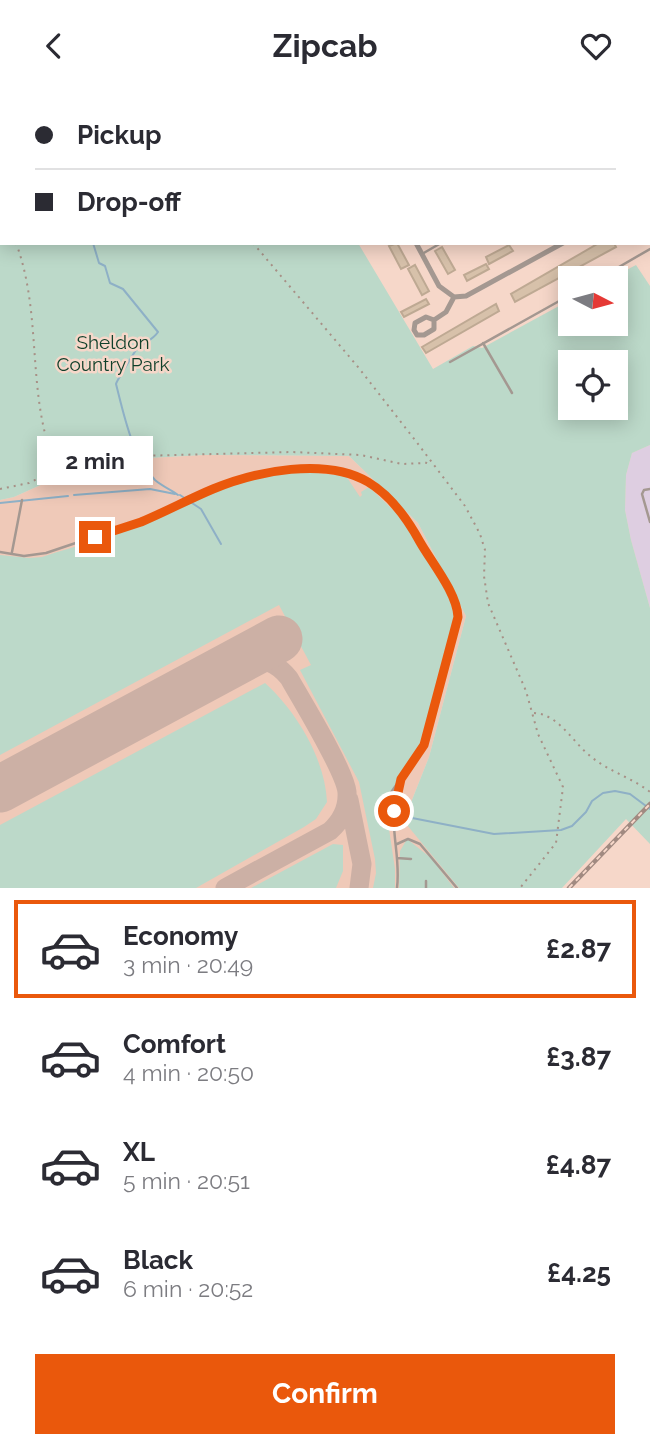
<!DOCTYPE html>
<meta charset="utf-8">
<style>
:root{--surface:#fff;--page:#f7f7f7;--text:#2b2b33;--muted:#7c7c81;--line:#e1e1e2;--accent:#ea580c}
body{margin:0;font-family:Raleway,sans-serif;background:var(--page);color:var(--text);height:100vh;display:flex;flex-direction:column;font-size:26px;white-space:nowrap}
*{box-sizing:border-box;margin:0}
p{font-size:23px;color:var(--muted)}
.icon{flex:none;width:38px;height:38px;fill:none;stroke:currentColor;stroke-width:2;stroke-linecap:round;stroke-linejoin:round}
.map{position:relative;height:797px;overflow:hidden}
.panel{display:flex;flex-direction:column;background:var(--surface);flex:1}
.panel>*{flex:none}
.guide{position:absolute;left:0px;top:0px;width:651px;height:154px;box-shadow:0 4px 18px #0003;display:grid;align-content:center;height:154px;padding:0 35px;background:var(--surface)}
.needle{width:46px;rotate:96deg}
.fabs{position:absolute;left:558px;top:175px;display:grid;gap:14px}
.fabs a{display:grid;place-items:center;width:70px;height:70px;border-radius:0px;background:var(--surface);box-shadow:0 4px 18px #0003;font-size:35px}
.end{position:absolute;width:32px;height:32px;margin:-16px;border:9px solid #ea580c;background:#fff;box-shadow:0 0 0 4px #fff}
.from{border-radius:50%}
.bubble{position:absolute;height:49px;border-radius:0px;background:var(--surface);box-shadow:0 4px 18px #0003;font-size:23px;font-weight:700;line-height:49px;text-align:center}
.guide b{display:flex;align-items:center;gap:24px;height:66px;font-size:26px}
.guide b+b{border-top:2px solid var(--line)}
.guide i{width:18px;height:18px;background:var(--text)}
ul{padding:12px 0 0;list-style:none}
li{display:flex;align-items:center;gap:21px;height:98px;margin:0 14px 10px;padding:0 21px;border:4px solid transparent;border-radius:0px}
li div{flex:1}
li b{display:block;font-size:26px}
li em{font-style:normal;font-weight:700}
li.current{border-color:var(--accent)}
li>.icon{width:63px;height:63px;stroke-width:1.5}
.primary-button{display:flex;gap:14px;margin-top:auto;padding:14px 35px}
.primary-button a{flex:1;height:80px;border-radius:0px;background:var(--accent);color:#fff;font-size:28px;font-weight:700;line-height:80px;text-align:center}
header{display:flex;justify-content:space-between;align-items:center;height:91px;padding:0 35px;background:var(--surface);font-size:32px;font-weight:700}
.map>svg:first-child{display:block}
.built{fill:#efc9b8}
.industrial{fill:#decee1}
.green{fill:#bcd9c9;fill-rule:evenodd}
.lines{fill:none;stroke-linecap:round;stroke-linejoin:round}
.stream{stroke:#8eb0c6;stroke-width:2}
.taxiway{stroke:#ccb0a5;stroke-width:19}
.runway{stroke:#ccb0a5;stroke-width:47}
.building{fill:#d7c1aa;stroke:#bea993;stroke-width:2}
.path{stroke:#a79086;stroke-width:2;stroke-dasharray:2 5;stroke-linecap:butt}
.service{stroke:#a49891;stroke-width:2.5}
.minor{stroke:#a49891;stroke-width:5}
.tertiary{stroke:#a49891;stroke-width:7}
.rail-casing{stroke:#a18a81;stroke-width:4.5}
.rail{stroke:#f6d7c9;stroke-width:2;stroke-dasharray:5;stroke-linecap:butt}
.route{stroke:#ea580c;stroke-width:9}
.labels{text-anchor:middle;stroke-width:5;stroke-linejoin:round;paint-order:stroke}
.park-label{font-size:19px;fill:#0f3f2a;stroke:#f6d7c9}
</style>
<header><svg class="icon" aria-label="back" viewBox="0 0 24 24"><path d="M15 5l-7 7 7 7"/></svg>Zipcab<svg class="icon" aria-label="heart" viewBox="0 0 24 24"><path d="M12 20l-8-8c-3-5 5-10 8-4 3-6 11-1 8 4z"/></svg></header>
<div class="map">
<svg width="650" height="797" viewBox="0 0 650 797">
<rect width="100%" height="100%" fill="#f6d7c9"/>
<path class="built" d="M 204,364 L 349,365 L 418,432 L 466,525 L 429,666 L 404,729 L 459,797 L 0,797 L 0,409 L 14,406 L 94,370 Z"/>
<path class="industrial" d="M 650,354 L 650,517 L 631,449 L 625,419 L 626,384 L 632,362 Z"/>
<path class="green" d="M 0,0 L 224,2 L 2,2 L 2,152 L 358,152 L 433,278 L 473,255 L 482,257 L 570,209 L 570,233 L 616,233 L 616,187 L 611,187 L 636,174 L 650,195 L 650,354 L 632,362 L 626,384 L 625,419 L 631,449 L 650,517 L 650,753 L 626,728 L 562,797 L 459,797 L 407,734 L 404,729 L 429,666 L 466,525 L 418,432 L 349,365 L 204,364 L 94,370 L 14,406 L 0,409 ZM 570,271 L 616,271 L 616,317 L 570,317 Z
M 298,380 L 346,385 L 360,406 L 362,404 L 361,401 L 369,396 L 408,433 L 450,505 L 455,519 L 455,537 L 432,615 L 425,633 L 422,651 L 416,664 L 396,692 L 389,738 L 395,778 L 395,797 L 373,797 L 376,782 L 375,768 L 359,691 L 300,579 L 311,574 L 279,514 L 0,664 L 0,464 L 29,467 L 42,466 C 78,454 116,445 150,430 C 198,408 245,381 298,380 Z
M 265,592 C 297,621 325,668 327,711 L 316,728 L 304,736 L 196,797 L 0,797 L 0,734 Z
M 407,748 L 431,767 L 454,797 L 399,797 L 400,760 Z
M 333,753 L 343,754 L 343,780 L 336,797 L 251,797 Z"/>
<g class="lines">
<path class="stream" d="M 0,115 L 2,120
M 93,152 L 99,172 L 105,175 L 110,192 L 123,198 L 158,241 C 153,249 143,252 136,259 C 134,262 116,291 116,293 C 124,324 132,365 155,389 C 162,395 171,399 178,404
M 74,404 L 150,398 L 175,403
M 180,404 L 201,418 L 221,453
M 0,412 L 68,405
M 407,726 L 494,743 L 561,739 L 572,735 L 586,721 L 592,710 L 603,702 L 615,700 L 630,703 L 650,718"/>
<path class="taxiway" d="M 349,709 L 362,773 L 359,797
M 225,797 L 330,740 C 341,730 348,717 347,701 C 345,680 302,610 289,587 C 276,571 261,566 241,569"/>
<path class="runway" d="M 0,698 L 279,548"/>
</g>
<path class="building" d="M 397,152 L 409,174 L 401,178 L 389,155 Z
M 599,152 L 614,152 L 616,156 L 515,211 L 511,203 Z
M 509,154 L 513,160 L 489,173 L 486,166 Z
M 442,156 L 455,179 L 448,183 L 435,160 Z
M 486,173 L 489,178 L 467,190 L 464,184 Z
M 415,174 L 429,200 L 422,204 L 408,178 Z
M 426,208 L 429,213 L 404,226 L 401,221 Z
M 496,213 L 499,220 L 426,262 L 422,256 Z"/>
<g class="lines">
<path class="path" d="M 105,0 L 106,2
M 7,2 L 7,0
M 649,35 L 650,34
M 0,78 L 2,78
M 16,152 C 40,216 29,286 47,350 L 85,363
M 253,152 L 358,276 L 415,349 L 465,415 L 480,443 L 485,459 L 484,485 L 488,512 L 526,600 L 538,643 L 563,696 L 556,752 L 520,797
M 47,351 L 53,380
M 0,398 L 29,392 L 86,363 L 137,365 L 292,361 L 361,364 L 402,373 L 426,372 L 428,368
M 534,622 C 558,623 572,650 589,664 C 607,680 631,686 650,701"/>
<path class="service" d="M 422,163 L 441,152
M 600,187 L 650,158
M 483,252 L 512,302
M 450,271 L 570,204
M 650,398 L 644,399 L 642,403 L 650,431
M 0,461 L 24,465 L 46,462 L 141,430 L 216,397 L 255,384 L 290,377 L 333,380 L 358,387 L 372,394 L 409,431 L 456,514 L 457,533 C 446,573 438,615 424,654 C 417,673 400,685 396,706 C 389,739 401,764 397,797
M 12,461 L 22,409
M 383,713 L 399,690
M 397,753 L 408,748 L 420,753 L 457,797
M 397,767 L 411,768
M 426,797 L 426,790"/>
<path class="minor" d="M 313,0 L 315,2
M 483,0 L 484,2
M 649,101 L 650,101
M 416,152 L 439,195 L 454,206 L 466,205 L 563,152
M 434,229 L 426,226 L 415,232 L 414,239 L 417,244 L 424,244 L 434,238 L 434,229 L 446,221 L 454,206"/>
<path class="tertiary" d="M 597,0 L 598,2
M 649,94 L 650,96"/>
<defs>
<path id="rail" d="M 569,797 L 650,713"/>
</defs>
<use href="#rail" class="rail-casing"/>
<use href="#rail" class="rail"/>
</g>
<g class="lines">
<path class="route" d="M 95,446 C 110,441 126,436 141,431 C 165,421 189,408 213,398 C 256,380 326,366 368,391 C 390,404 408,429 420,451 C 432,472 457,502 458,526 L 424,654 L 401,688 L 394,720"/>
</g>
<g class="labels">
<g class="park-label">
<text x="113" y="258">Sheldon<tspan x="113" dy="22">Country Park</tspan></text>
</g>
</g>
</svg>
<div class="fabs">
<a><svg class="needle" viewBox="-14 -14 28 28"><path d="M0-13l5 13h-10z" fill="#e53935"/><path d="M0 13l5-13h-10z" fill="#7c7c81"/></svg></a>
<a><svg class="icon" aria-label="locate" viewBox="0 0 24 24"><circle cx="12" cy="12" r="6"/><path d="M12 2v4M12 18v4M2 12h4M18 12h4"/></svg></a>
</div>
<i class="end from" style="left:394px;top:720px"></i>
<i class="end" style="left:95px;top:446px"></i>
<div class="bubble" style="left:37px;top:345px;width:116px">2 min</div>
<div class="guide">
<b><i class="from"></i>Pickup</b>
<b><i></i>Drop-off</b>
</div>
</div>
<section class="panel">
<ul>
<li class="current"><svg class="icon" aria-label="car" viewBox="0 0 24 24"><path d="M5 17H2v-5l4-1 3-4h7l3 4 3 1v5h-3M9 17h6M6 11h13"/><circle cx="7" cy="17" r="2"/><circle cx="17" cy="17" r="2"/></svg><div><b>Economy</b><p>3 min · 20:49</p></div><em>£2.87</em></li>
<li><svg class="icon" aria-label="car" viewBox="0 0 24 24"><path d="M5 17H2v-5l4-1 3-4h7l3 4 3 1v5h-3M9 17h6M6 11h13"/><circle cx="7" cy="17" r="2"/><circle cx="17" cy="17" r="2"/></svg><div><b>Comfort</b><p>4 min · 20:50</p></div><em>£3.87</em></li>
<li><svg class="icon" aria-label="car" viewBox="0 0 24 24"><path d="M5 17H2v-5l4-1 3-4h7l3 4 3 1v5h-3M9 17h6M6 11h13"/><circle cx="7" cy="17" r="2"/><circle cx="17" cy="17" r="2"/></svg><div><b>XL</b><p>5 min · 20:51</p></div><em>£4.87</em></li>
<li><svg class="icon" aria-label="car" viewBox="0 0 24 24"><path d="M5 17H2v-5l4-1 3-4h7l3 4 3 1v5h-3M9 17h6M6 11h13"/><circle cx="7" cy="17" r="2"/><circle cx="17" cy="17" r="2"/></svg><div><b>Black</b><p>6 min · 20:52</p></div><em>£4.25</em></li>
</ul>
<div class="primary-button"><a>Confirm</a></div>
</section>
